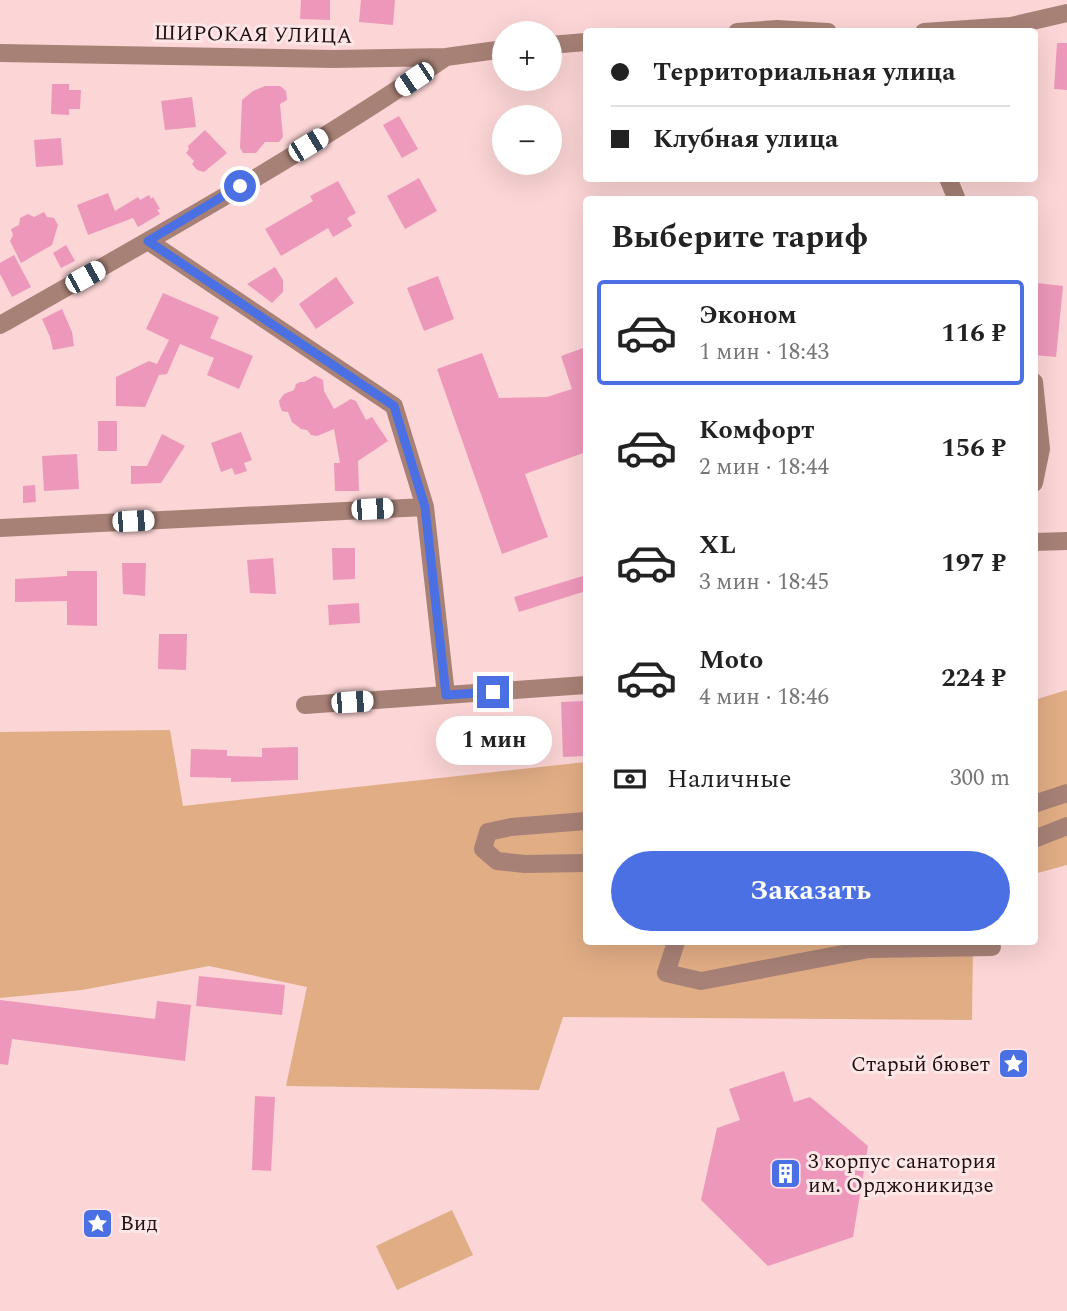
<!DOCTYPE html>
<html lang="ru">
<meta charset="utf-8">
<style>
:root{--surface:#fff;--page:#f2f2f2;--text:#222;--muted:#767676;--line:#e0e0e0;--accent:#4b70e4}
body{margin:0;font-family:Spectral,serif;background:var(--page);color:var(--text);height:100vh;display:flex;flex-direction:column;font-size:26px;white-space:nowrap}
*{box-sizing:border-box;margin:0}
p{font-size:23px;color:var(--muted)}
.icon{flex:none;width:38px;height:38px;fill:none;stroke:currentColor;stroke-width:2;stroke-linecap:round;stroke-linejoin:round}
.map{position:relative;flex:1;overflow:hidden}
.panel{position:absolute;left:583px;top:196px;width:455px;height:749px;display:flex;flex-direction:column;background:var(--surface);border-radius:7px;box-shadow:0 7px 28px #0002}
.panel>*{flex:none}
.guide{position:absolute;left:583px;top:28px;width:455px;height:154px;border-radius:7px;box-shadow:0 7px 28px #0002;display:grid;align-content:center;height:154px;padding:0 28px;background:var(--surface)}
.fabs{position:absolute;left:492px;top:21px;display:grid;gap:14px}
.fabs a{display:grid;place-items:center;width:70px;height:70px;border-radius:50%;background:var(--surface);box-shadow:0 7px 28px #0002;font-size:35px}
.end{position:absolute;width:32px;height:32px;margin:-16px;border:9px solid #4b70e4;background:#fff;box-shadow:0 0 0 4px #fff}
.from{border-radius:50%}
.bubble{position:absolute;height:49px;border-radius:24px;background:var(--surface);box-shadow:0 7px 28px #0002;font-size:23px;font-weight:700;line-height:49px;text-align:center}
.car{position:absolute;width:21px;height:42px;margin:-21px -10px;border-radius:9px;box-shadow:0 0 5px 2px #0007;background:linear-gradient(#fff 24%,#345 0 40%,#fff 0 76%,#345 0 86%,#fff 0)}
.guide b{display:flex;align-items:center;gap:24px;height:66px;font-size:26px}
.guide b+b{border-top:2px solid var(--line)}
.guide i{width:18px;height:18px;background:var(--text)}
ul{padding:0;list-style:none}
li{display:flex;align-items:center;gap:21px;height:105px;margin:0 14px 10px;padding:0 14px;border:4px solid transparent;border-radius:7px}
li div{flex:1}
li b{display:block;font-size:26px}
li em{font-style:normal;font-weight:700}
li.on{border-color:var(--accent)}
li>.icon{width:63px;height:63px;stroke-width:1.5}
h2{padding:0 28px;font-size:32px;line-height:84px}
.pay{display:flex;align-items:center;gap:18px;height:77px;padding:0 28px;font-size:26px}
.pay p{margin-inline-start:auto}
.button{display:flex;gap:14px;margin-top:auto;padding:14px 28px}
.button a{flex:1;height:80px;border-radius:42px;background:var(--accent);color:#fff;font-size:28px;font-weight:700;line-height:80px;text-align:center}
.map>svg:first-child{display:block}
.green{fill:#e1ad85}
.building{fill:#ed98bb}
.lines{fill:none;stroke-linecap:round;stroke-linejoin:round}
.minor{stroke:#a78176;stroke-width:18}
.route{stroke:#4b70e4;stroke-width:9}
.labels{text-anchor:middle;stroke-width:6;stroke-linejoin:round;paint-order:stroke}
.street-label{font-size:21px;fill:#1d1011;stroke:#fee6e7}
.poi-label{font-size:21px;fill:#1d1011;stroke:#fee6e7;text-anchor:start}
</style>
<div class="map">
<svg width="1067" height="1311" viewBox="0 0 1067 1311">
<rect width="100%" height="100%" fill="#fcd5d6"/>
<path class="green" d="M 1067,690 L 1067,865 L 1034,874 L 1034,700 Z
M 170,730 L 183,806 L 586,762 L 586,942 L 973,942 L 972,1020 L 563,1017 L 539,1090 L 286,1086 L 307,987 L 209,966 L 82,990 L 0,998 L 0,732 Z
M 452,1210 L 473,1255 L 397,1290 L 376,1246 Z"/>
<path class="building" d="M 301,0 L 330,0 L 330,20 L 300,19 Z
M 361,0 L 395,0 L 393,25 L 359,22 Z
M 1057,43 L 1067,43 L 1067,90 L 1054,89 Z
M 52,84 L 69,84 L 69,90 L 81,90 L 80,109 L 69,109 L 69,115 L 51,114 Z
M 265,86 L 280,86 L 286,91 L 287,100 L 280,104 L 283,137 L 279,142 L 265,142 L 256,153 L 243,153 L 240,148 L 242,100 L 253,91 Z
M 192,97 L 196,127 L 165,130 L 161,101 Z
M 399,116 L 418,149 L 402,158 L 383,125 Z
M 205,130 L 227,153 L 204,172 L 197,170 L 192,164 L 194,161 L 186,153 L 189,149 L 188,146 Z
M 61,138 L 63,165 L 36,167 L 34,140 Z
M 419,178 L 437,211 L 405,229 L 387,196 Z
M 338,181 L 356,213 L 347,218 L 352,226 L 333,237 L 328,228 L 281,256 L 265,229 L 313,201 L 310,196 Z
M 108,193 L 115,211 L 138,197 L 140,200 L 149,195 L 151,199 L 153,197 L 160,209 L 157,210 L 160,214 L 138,227 L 133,218 L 88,235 L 77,205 Z
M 44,212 L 47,217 L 54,218 L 58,225 L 52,245 L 21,263 L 10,241 L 13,235 L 11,229 L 19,225 L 20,218 L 28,214 L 34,217 Z
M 66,245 L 75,261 L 61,268 L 53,253 Z
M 14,255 L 31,287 L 12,297 L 0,274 L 0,263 Z
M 275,267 L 283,280 L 283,292 L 272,303 L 247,284 Z
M 438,276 L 454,319 L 424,331 L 407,288 Z
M 336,277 L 354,303 L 316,329 L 299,304 Z
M 1037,283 L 1063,286 L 1056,357 L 1034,355 L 1034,313 Z
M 163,293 L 219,317 L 210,338 L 253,356 L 239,389 L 207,375 L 214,358 L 180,344 L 167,374 L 159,375 L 145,407 L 116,406 L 116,377 L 149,361 L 157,364 L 169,340 L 146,329 Z
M 62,309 L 72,332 L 74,346 L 53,350 L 50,337 L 42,319 Z
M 586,347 L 586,452 L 525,474 L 548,537 L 502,554 L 437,369 L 482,353 L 499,398 L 547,397 L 572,389 L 561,356 Z
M 315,376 L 323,380 L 324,391 L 334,409 L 351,399 L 356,401 L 366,420 L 372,417 L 388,441 L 358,461 L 359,491 L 335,491 L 334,463 L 340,463 L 334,429 L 317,436 L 311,435 L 307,430 L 301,429 L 292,422 L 288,412 L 282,411 L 280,406 L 279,401 L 284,394 L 294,390 L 296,384 L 300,382 L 304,382 Z
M 98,421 L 117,421 L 117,451 L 98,451 Z
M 241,432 L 252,460 L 244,463 L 247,471 L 235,475 L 232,468 L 221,472 L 211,443 Z
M 162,434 L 185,446 L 161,483 L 131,484 L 131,466 L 147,466 Z
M 77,454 L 79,489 L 44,491 L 42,456 Z
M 35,485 L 36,502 L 23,503 L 23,486 Z
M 332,548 L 355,548 L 355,579 L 333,580 Z
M 273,558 L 276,594 L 250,593 L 247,560 Z
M 122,563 L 146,563 L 145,596 L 123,594 Z
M 67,571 L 97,571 L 97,626 L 67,625 L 67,601 L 15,602 L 15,579 L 67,576 Z
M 583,576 L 586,591 L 519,612 L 514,597 Z
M 359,603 L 360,623 L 329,625 L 328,605 Z
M 159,634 L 187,634 L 186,670 L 158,669 Z
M 586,701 L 586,756 L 563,757 L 561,702 Z
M 298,747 L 298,780 L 231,782 L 231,778 L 190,777 L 191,749 L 227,750 L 227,756 L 262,757 L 262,748 Z
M 199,976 L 285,985 L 282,1015 L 196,1006 Z
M 0,1000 L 155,1019 L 157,1001 L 191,1005 L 185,1061 L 12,1039 L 8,1065 L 0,1064 Z
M 784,1071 L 794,1102 L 810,1097 L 868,1146 L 853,1237 L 768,1266 L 701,1200 L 717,1128 L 740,1120 L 729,1089 Z
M 255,1096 L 275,1097 L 271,1171 L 252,1170 Z"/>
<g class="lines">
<path class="minor" d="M 737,32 L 777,29 L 828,32
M 924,32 L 1011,26 L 1067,13
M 550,45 L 586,42
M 0,53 L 333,59 L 446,57 L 504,49
M 948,178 L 957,200
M 148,241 L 394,406 L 425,507 L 446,695
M 0,325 C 150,240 304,154 446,57
M 1034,382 L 1041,449 L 1034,483
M 0,528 L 425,507
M 1034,542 L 1067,541
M 305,705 L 586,685
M 1034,804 L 1067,793
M 586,821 L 511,827 L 488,832 L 483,849 L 497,861 L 525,864 L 586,863
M 1034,839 L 1067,826
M 676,942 L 666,973 L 701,981 L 869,949 L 992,947"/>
</g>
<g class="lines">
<path class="route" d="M 240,186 L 148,241 L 394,406 L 425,507 L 446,695 L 493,692"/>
</g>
<defs>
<symbol id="sight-square" viewBox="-11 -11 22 22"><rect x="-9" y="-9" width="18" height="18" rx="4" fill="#4b70e4" stroke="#fee6e7"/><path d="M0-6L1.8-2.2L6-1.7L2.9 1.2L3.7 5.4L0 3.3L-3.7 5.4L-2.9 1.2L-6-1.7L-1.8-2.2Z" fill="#fff"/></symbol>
<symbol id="building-square" viewBox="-11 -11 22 22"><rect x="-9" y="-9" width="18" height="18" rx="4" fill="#4b70e4" stroke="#fee6e7"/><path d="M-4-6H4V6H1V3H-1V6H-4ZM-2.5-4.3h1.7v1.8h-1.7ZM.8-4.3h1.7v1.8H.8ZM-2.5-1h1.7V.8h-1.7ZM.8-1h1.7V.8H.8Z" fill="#fff"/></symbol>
</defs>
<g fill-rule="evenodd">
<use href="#sight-square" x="996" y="1046" width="35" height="35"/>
<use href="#building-square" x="768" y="1156" width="35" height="35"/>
<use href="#sight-square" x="80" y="1206" width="35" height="35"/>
</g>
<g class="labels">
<g class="street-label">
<text transform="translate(253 34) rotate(1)" y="7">ШИРОКАЯ УЛИЦА</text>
</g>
<g class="poi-label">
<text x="990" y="1071" text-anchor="end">Старый бювет</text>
<text x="808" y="1168">3 корпус санатория<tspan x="808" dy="24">им. Орджоникидзе</tspan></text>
<text x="120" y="1230">Вид</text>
</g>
</g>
</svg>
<div class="fabs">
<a>+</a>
<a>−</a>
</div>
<i class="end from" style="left:240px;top:186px"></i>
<i class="end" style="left:493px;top:692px"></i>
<div class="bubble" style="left:436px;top:716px;width:116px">1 мин</div>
<i class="car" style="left:414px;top:79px;rotate:236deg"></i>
<i class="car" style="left:308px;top:145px;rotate:59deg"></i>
<i class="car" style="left:85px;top:277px;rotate:61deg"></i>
<i class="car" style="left:372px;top:509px;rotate:87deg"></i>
<i class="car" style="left:133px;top:521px;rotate:87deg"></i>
<i class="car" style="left:352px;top:702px;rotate:86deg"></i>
<div class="guide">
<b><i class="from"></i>Территориальная улица</b>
<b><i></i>Клубная улица</b>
</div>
<section class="panel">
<h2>Выберите тариф</h2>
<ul>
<li class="on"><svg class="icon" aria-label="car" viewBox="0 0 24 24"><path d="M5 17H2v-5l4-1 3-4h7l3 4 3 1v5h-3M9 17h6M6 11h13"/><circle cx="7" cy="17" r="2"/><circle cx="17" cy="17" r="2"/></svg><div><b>Эконом</b><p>1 мин · 18:43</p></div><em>116 ₽</em></li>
<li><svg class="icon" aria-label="car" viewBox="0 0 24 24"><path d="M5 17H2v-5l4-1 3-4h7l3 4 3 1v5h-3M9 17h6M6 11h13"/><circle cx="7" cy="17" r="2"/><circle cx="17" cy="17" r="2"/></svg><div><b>Комфорт</b><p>2 мин · 18:44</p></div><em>156 ₽</em></li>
<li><svg class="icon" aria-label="car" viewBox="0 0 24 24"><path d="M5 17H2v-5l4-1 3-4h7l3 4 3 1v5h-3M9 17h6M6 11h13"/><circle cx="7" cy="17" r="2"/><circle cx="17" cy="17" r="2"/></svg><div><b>XL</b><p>3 мин · 18:45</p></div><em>197 ₽</em></li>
<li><svg class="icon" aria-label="car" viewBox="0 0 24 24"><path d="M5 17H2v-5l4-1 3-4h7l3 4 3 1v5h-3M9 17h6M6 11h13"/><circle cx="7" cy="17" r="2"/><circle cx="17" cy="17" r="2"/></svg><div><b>Moto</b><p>4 мин · 18:46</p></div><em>224 ₽</em></li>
</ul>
<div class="pay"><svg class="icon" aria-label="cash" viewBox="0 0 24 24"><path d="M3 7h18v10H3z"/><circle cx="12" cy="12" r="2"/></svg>Наличные<p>300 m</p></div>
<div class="button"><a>Заказать</a></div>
</section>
</div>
